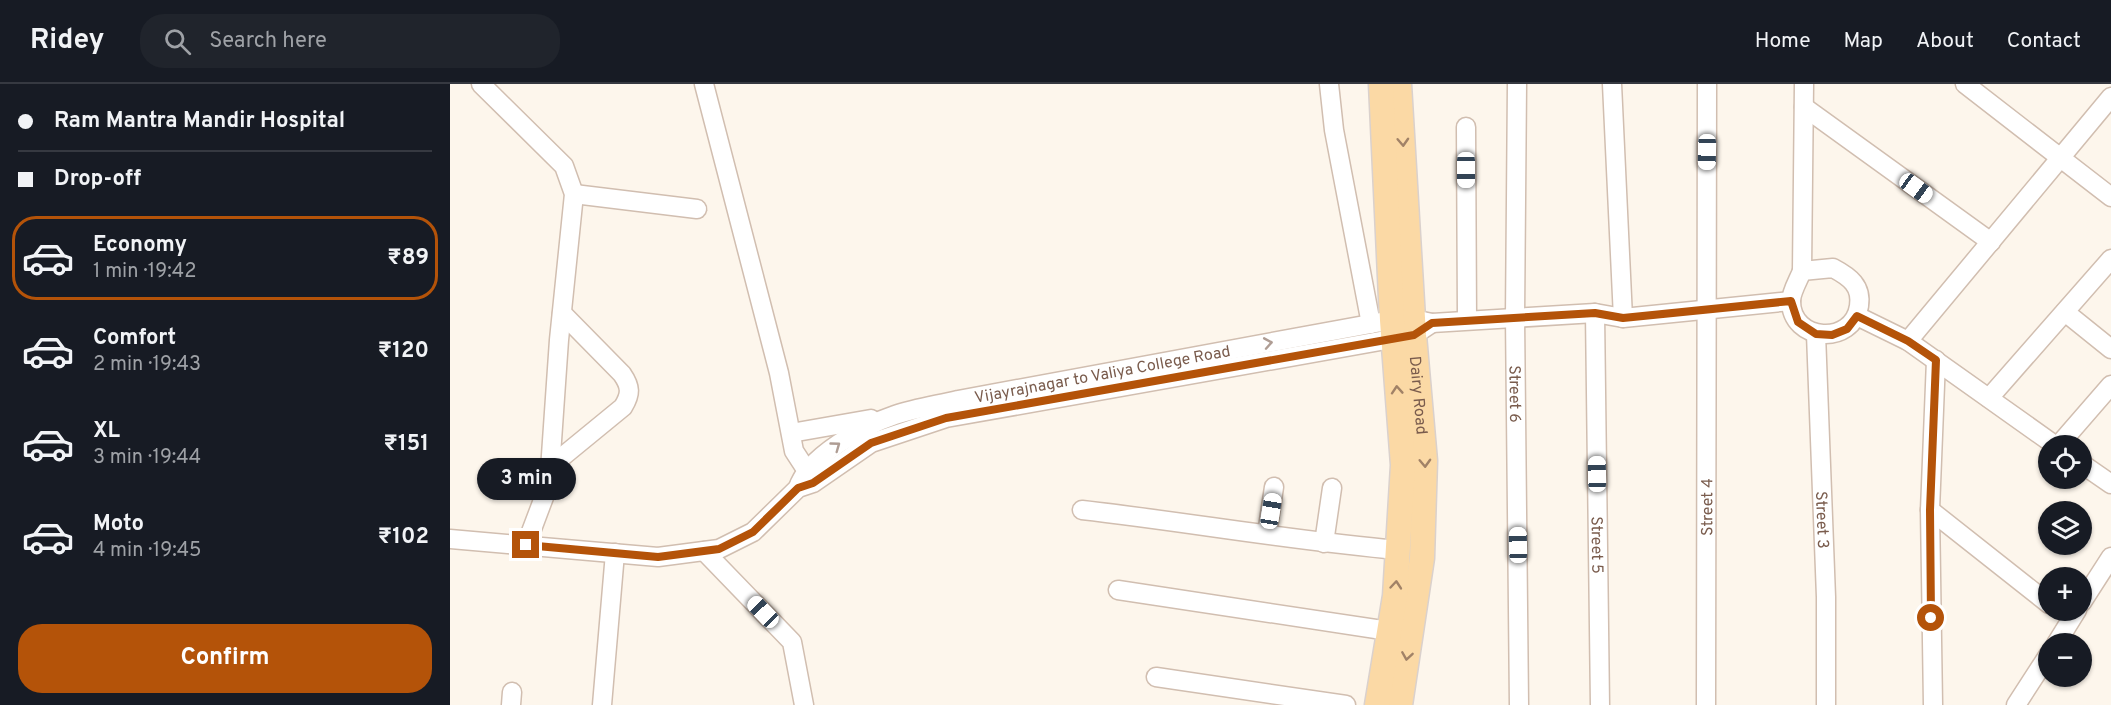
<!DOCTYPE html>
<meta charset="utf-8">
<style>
:root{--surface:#171b24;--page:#20242c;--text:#f1f3f6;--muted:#9ea1a6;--line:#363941;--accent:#b45309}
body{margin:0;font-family:Overpass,sans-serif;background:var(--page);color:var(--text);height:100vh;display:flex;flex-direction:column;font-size:22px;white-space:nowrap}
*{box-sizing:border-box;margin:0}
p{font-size:20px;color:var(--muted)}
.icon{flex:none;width:33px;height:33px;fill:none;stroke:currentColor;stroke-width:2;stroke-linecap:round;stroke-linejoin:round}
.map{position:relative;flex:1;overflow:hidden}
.sheet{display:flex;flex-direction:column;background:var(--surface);width:450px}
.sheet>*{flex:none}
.banner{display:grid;align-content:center;height:132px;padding:0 18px;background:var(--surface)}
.fabs{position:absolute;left:1588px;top:351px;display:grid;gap:12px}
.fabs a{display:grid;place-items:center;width:54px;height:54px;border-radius:50%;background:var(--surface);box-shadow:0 2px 4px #0004;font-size:30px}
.end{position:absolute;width:27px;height:27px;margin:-14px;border:8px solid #b45309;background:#fff;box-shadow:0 0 0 3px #fff}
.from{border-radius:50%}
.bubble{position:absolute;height:42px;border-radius:21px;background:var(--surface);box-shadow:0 2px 4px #0004;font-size:20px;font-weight:700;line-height:42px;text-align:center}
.car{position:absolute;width:18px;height:36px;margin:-18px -9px;border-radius:8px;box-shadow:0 0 4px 2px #0007;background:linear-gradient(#fff 24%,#345 0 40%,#fff 0 76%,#345 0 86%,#fff 0)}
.banner b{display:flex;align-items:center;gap:21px;height:57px;font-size:22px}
.banner b+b{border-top:2px solid var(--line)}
.banner i{width:15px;height:15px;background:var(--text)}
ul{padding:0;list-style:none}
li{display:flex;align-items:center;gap:18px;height:84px;margin:0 12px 9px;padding:0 6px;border:3px solid transparent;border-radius:24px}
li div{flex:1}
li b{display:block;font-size:22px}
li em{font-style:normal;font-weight:700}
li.current{border-color:var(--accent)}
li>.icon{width:54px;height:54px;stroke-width:1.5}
.primary-button{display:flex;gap:12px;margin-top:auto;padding:12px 18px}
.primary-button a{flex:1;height:69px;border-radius:24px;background:var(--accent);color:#fff;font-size:24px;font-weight:700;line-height:69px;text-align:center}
header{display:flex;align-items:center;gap:36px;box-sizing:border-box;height:84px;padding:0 30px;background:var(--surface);border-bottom:2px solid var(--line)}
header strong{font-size:28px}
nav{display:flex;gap:33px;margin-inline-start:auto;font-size:21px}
.search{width:420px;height:54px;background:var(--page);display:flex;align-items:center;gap:15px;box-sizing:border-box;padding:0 21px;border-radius:24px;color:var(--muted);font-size:22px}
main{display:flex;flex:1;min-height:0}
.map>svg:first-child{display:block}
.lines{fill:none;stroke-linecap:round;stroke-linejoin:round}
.minor-casing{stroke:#d1beb0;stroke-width:21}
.major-casing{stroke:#dad1cd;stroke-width:27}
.minor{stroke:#fff;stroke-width:18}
.major{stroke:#fbd9a5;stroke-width:24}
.oneway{stroke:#a18267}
.oneway2{stroke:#af9d94}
.route{stroke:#b45309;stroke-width:8}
.labels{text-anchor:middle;stroke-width:6;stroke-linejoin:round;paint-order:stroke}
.street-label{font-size:16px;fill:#7a5c4d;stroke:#fffaf3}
</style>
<header>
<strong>Ridey</strong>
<div class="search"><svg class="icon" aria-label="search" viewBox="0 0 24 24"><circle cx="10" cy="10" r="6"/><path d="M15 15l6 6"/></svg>Search here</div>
<nav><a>Home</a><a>Map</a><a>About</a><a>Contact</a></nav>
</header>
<main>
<section class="sheet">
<div class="banner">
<b><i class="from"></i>Ram Mantra Mandir Hospital</b>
<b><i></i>Drop-off</b>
</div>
<ul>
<li class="current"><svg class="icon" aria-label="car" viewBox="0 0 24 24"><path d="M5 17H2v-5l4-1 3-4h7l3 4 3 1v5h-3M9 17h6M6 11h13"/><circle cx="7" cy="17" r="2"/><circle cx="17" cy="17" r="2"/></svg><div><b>Economy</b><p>1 min · 19:42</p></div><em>₹89</em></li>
<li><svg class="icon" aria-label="car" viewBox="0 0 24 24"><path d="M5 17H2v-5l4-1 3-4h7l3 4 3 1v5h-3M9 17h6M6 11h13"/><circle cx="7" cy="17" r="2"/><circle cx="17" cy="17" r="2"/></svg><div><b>Comfort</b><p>2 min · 19:43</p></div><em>₹120</em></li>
<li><svg class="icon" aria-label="car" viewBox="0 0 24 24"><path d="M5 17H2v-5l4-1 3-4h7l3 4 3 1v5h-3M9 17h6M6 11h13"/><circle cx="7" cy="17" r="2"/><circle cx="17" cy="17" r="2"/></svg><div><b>XL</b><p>3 min · 19:44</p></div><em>₹151</em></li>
<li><svg class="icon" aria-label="car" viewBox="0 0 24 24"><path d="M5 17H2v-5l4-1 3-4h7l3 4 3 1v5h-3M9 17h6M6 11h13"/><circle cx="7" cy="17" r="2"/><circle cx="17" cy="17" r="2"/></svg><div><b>Moto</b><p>4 min · 19:45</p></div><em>₹102</em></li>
</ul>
<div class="primary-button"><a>Confirm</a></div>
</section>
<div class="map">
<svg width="1661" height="621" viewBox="0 0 1661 621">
<rect width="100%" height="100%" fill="#fdf6ec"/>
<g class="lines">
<defs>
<g id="minor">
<path d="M 31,0 L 114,82 L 124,110 L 109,256 L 99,400 L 76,461"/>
<path d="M 254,0 L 329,289 L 344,367 L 357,387"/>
<path d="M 879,0 L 884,46 L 921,240"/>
<path id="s1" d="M 1067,0 L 1065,233 L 1069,621"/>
<path d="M 1162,0 L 1173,234"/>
<path d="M 1515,0 L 1661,113"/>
<path d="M 1354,23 L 1541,158"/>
<path d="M 1016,43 L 1017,236"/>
<path d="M 124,110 L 247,125"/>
<path d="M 1383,184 C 1400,193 1412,202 1409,222 C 1403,262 1341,258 1341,217 C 1341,208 1349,195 1352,187 Z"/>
<path d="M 1352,187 L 1354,0"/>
<path d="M 1615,228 L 1661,265"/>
<path id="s2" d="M 1145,229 L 1150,621"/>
<path d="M 1407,232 L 1458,257 L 1606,362"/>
<path id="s3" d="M 1366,250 L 1376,513 L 1376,621"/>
<path d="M 1458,257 L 1661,13"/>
<path d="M 1539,314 L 1661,175"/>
<path d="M 341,349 L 421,335"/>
<path d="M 1608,362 L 1661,301"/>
<path d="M 1632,380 L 1661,400"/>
<path d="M 101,382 L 173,323 C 181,310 181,303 172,290 L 112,229"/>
<path id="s4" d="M 348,404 C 357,373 415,341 445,331 C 465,324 487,321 508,316 L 942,236 L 963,235 L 982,239 L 1145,229 L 1173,234 L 1341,217"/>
<path d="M 632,426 C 738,438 843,457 949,466"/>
<path d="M 1480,426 L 1599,520"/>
<path d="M 817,450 L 824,403"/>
<path d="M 0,455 L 208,473 L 269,465 L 303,448 L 348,404 L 363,399 L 421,359 L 496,334 L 964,251 L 982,239"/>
<path d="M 874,459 L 882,404"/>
<path d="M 254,467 L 342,558 L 354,621"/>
<path d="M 668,506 L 939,547"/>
<path d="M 1632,518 L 1661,473"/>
<path d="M 1606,560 L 1627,526"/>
<path d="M 706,593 L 896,621"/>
<path d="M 61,621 L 62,608"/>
<path d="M 152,621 L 165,469"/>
<path id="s5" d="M 1256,621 L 1257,0"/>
<path d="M 1483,621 L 1480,426 L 1486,276"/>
<path d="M 1566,621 L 1599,570"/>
</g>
<g id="major">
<path id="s6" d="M 949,0 L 964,251 L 975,377 L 972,474 L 950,621"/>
<path d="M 927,621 L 945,512 L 953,381 L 942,236 L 931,0"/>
</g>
</defs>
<use href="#minor" class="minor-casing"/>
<use href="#major" class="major-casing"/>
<use href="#minor" class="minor"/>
<use href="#major" class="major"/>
</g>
<defs><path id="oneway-chevron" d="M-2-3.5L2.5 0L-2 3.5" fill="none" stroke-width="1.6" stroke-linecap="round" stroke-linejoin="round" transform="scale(1.5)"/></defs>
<g class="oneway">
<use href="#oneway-chevron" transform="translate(953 58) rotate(87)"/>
<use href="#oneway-chevron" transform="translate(947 306) rotate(-94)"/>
<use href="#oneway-chevron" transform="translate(975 379) rotate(88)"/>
<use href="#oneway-chevron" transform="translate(946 501) rotate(-85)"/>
<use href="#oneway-chevron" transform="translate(957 572) rotate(99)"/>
</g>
<g class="oneway2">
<use href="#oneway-chevron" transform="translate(818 259) rotate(-10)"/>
<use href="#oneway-chevron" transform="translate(386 362) rotate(-36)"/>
</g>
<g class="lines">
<path class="route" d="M 76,461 L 208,473 L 269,465 L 303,448 L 348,404 L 363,399 L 421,359 L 496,334 L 964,251 L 982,239 L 1145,229 L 1173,234 L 1341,217 L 1348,238 L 1366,250 L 1382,251 L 1397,245 L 1407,232 L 1458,257 L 1486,276 L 1480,426 L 1481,534"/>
</g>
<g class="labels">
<g class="street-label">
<text dy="6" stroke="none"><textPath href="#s4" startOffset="336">Vijayrajnagar to Valiya College Road</textPath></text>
<text dy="6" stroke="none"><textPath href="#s6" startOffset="312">Dairy Road</textPath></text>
<text dy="6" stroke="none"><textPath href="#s1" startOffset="310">Street 6</textPath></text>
<text dy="6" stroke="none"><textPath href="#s5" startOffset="198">Street 4</textPath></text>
<text dy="6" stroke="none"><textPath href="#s3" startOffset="186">Street 3</textPath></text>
<text dy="6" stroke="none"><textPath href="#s2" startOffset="232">Street 5</textPath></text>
</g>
</g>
</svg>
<div class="fabs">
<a><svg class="icon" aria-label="locate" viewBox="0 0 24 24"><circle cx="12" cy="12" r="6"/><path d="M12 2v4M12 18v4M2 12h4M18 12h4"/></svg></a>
<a><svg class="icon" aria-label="layers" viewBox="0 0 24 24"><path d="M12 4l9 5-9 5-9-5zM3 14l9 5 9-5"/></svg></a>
<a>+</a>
<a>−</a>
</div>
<i class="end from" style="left:1481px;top:534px"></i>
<i class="end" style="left:76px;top:461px"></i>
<div class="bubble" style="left:27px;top:374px;width:99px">3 min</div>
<i class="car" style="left:1257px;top:68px;rotate:181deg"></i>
<i class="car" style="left:1016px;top:86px;rotate:180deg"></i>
<i class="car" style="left:1466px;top:104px;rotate:126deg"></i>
<i class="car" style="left:1147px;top:390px;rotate:359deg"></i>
<i class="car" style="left:821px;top:427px;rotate:9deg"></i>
<i class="car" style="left:1068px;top:461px;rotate:359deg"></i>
<i class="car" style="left:313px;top:528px;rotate:316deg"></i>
</div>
</main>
